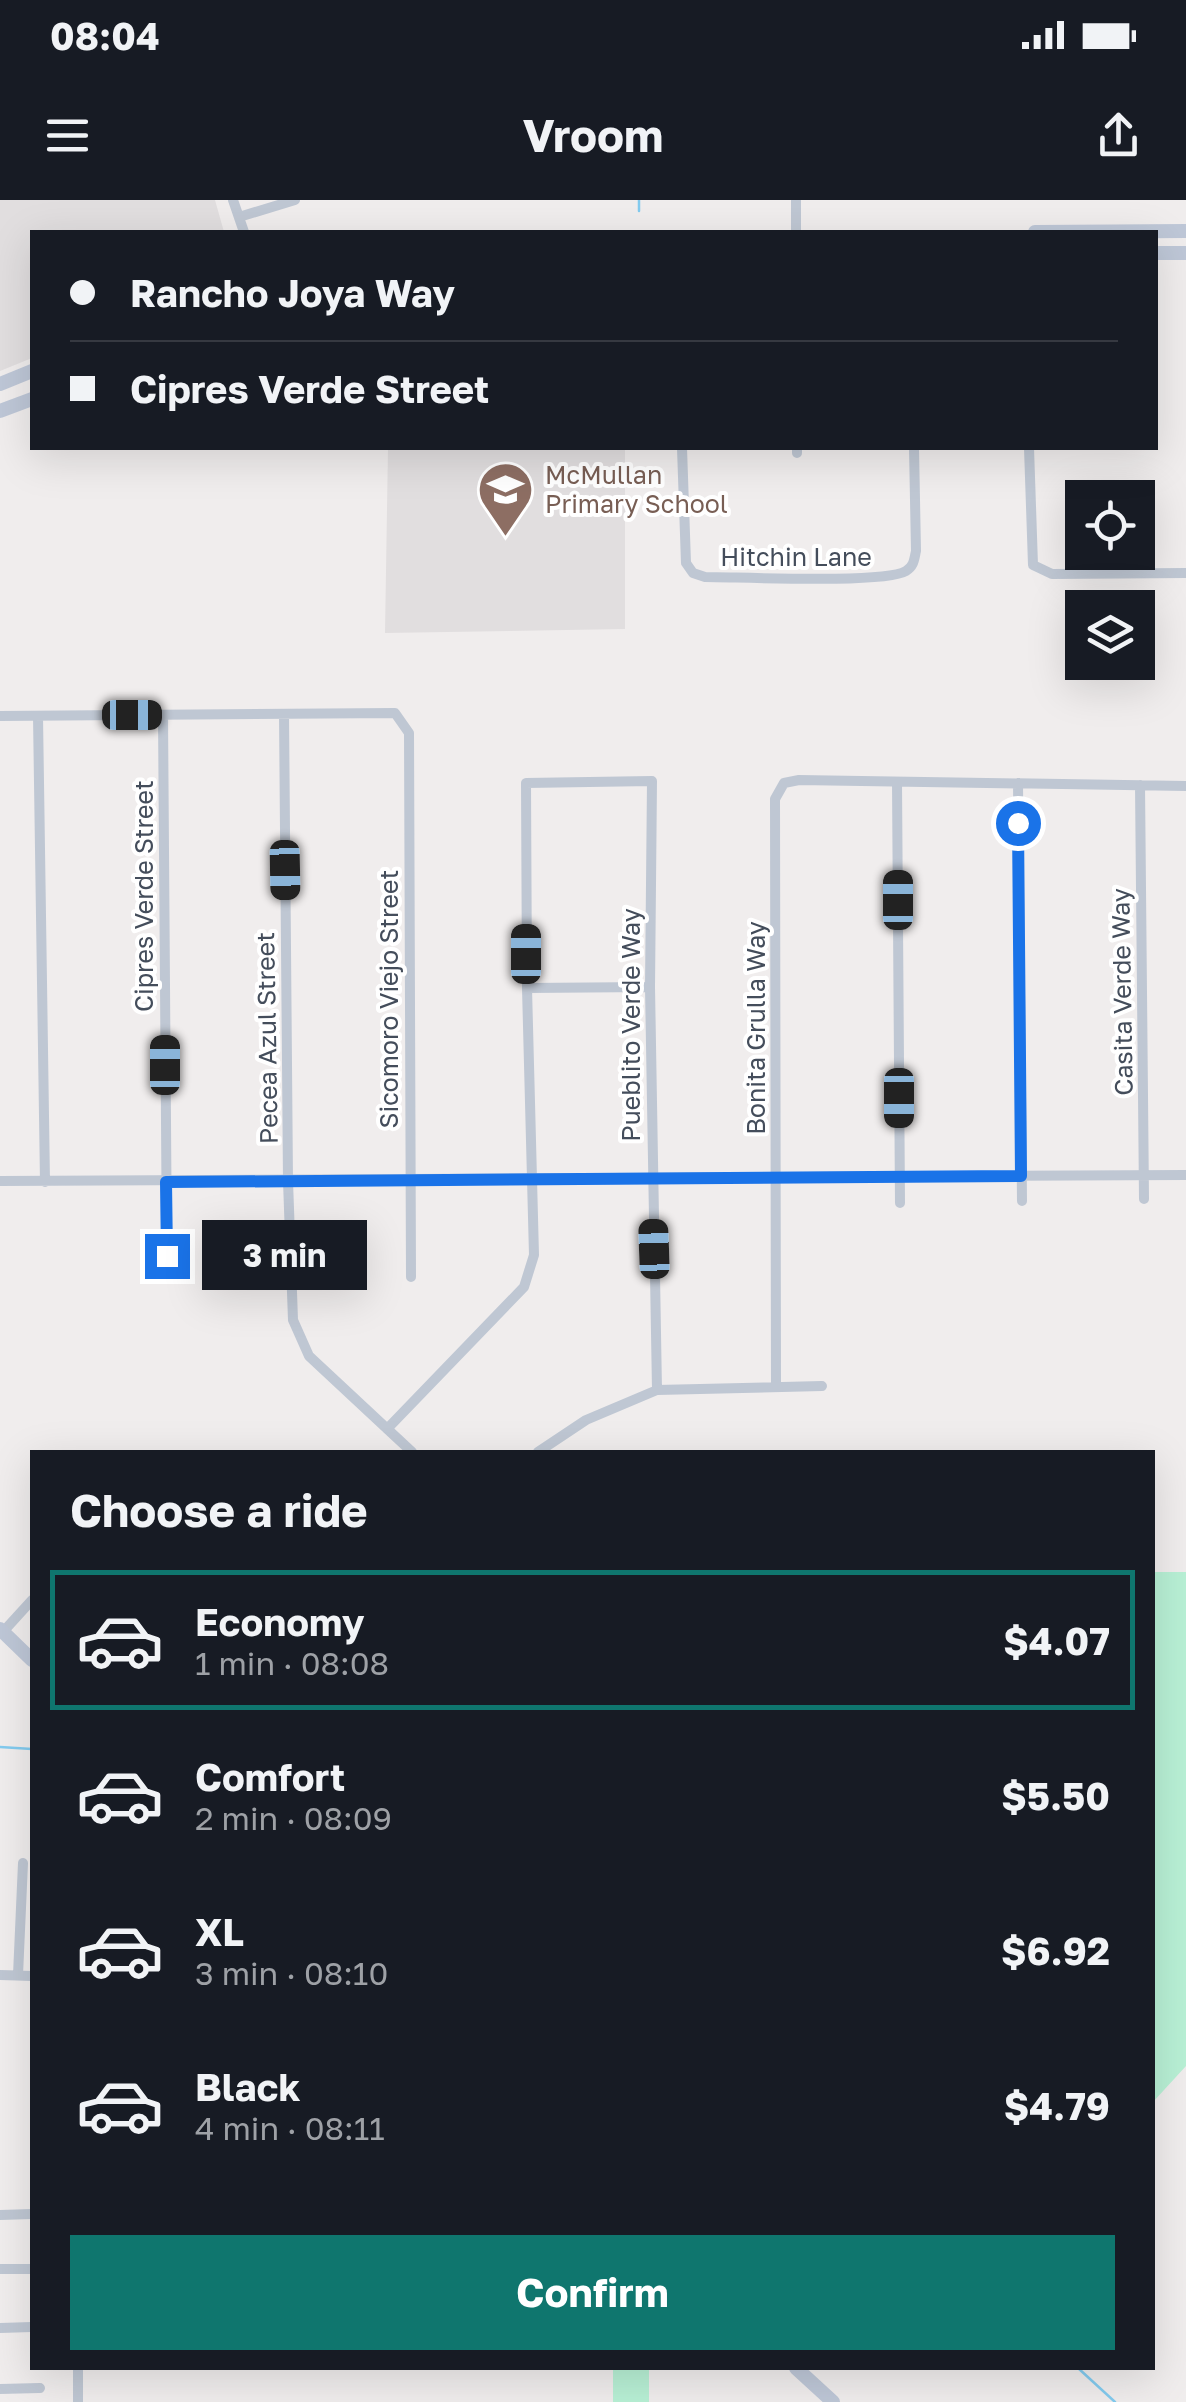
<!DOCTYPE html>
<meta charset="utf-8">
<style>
:root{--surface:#171b24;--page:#242831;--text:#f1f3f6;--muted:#9ea1a6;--line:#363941;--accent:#0f766e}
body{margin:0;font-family:"Golos Text",sans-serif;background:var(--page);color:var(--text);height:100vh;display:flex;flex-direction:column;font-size:38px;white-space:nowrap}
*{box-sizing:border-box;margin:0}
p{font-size:32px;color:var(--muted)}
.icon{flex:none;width:55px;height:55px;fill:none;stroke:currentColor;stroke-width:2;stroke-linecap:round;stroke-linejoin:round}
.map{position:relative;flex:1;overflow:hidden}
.side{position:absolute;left:30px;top:1250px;width:1125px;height:920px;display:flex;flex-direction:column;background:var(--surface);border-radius:0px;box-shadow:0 10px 40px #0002}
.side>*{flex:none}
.hud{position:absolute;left:30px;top:30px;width:1128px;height:220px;border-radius:0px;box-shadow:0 10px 40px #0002;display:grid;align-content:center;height:220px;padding:0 40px;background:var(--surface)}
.fabs{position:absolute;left:1065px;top:280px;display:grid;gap:20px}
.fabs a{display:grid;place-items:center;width:90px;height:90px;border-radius:0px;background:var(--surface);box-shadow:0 10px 40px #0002;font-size:50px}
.end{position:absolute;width:45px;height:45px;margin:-22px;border:12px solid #1a73e8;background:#fff;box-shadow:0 0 0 5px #fff}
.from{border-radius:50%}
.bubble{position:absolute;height:70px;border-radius:0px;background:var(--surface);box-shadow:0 10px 40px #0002;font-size:32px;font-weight:700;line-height:70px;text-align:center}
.car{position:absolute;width:30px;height:60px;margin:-30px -15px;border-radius:12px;box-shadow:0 0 8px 2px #0007;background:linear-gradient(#222 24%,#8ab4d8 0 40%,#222 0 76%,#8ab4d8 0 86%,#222 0)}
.hud b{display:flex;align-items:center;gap:35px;height:95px;font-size:38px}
.hud b+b{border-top:2px solid var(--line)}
.hud i{width:25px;height:25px;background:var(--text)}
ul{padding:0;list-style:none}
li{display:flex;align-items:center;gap:30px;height:140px;margin:0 20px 15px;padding:0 20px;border:5px solid transparent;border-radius:0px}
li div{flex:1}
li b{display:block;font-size:38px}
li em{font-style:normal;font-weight:700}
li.selected{border-color:var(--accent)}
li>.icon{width:90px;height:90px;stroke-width:1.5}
h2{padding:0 40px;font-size:45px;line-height:120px}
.button{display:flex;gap:20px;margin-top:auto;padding:20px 40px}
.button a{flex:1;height:115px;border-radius:0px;background:var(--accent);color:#fff;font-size:40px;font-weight:700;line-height:115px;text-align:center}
.status{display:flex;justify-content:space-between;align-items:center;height:70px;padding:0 50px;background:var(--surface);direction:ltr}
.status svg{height:28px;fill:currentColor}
header{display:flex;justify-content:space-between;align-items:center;height:130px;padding:0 40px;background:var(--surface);font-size:45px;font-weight:700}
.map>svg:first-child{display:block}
.education{fill:#e1dedf}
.green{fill:#b8f0d5}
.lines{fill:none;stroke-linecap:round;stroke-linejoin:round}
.stream{stroke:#83cbef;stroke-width:2.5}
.street{stroke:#bfc7d3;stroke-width:10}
.secondary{stroke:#bec7d7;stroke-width:14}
.route{stroke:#1a73e8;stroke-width:12}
.labels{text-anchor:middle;stroke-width:8;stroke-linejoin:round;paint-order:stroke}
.education-label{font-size:25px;fill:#785e54;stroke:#fff;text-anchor:start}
.street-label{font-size:25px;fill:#444d5b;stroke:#fff}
</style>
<div class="status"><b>08:04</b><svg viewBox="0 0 49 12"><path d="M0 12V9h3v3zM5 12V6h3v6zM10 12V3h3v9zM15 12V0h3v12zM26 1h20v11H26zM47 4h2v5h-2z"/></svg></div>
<header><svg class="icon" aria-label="menu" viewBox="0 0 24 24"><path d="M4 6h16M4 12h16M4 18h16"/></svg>Vroom<svg class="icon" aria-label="share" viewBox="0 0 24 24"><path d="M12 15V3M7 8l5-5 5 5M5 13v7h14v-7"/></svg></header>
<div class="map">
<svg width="1186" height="2202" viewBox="0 0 1186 2202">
<rect width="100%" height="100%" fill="#f0eded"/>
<path class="education" d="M 0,0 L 215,0 L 224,32 L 32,32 L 32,158 L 0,171 Z
M 388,248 L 625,248 L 625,429 L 385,433 Z"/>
<path class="green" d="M 1153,1372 L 1186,1372 L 1186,1866 L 1153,1902 Z
M 613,2168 L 649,2168 L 649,2202 L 613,2202 Z"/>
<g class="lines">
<path class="stream" d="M 639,0 L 639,11
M 0,1547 L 32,1549
M 1078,2168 L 1115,2202"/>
<path class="street" d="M 233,0 L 244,32
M 796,0 L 796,32
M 239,17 L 295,0
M 682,248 L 686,363 L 693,373 L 705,377 C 738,377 885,384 906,371 C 914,366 914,360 916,351 L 914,248
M 797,248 L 797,253
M 1029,248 L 1033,365 L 1052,374 L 1186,373
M 284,514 L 288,981 L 293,1120 L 309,1156 L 412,1252
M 163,515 L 167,1056
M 0,516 L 395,513 L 409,533 L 411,1077
M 38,516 L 45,982
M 897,582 L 900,1003
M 1018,583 L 1022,1001
M 1140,585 L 1144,999
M 527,788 L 650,787
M 0,981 L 1186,975
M 776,1187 L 775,599 L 784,583 L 799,580 L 1186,586
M 387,1229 L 524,1087 L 534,1055 L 527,788 L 526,583 L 652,581 L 650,787 L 657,1190
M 538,1252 L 586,1220 L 657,1190 L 822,1186
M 3,1432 L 32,1400
M 0,1775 L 32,1776
M 18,1775 L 23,1663
M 0,2015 L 32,2014
M 0,2069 L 32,2069
M 0,2128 L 32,2127
M 0,2189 L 40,2188
M 78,2202 L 78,2168"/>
<path class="secondary" d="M 1035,32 L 1186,31
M 1155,53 L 1186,53
M 0,184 L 32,171
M 0,211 L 32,199
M 0,1429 L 32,1460
M 796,2168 L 833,2202"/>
</g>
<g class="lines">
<path class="route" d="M 167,1056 L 166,982 L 1021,976 L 1018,623"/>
</g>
<defs>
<symbol id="school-pin" viewBox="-11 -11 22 30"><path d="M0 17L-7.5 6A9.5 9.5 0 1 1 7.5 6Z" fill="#8d6e63" stroke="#fff"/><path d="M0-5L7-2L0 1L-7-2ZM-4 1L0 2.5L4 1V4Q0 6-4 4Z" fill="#fff"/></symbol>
</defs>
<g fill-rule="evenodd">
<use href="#school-pin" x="474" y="258" width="63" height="86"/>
</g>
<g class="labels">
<g class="education-label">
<text x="545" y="284">McMullan<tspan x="545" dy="29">Primary School</tspan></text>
</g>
<g class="street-label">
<text x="796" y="366">Hitchin Lane</text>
<text transform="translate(144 696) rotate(-90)" y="9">Cipres Verde Street</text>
<text transform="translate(1122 792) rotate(-91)" y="9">Casita Verde Way</text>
<text transform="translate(389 799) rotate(-90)" y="9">Sicomoro Viejo Street</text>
<text transform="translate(631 825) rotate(-90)" y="9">Pueblito Verde Way</text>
<text transform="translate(756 828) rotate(-90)" y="9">Bonita Grulla Way</text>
<text transform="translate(267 838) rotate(-91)" y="9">Pecea Azul Street</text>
</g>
</g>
</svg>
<div class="fabs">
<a><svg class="icon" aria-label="locate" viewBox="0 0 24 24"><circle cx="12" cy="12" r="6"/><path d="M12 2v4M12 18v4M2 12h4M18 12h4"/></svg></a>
<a><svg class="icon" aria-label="layers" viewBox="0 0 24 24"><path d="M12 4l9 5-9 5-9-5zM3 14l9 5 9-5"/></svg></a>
</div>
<i class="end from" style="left:1018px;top:623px"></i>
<i class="end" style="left:167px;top:1056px"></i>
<div class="bubble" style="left:202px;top:1020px;width:165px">3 min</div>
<i class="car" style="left:132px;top:515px;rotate:90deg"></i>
<i class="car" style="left:285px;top:670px;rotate:179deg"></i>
<i class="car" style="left:898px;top:700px;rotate:0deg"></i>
<i class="car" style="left:526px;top:754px;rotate:0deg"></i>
<i class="car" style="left:165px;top:865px;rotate:0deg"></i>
<i class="car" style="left:899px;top:898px;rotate:180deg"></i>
<i class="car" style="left:654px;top:1049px;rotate:358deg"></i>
<div class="hud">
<b><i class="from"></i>Rancho Joya Way</b>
<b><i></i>Cipres Verde Street</b>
</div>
<section class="side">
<h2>Choose a ride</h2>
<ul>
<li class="selected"><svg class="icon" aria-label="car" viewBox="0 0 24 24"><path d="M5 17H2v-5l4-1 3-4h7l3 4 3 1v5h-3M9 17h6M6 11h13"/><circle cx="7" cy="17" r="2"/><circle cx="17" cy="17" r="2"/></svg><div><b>Economy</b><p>1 min · 08:08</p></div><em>$4.07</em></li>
<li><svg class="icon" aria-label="car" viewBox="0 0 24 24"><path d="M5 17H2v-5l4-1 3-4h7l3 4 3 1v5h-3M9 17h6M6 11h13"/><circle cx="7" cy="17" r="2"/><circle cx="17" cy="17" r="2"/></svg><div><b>Comfort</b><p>2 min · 08:09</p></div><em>$5.50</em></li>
<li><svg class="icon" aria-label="car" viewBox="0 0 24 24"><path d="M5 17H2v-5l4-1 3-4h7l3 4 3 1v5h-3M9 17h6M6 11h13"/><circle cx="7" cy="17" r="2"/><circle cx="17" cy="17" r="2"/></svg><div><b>XL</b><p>3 min · 08:10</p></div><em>$6.92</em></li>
<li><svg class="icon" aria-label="car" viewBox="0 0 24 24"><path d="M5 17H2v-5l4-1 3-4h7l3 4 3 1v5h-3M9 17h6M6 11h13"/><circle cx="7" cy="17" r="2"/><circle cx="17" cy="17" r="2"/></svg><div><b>Black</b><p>4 min · 08:11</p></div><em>$4.79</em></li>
</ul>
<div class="button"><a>Confirm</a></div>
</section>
</div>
